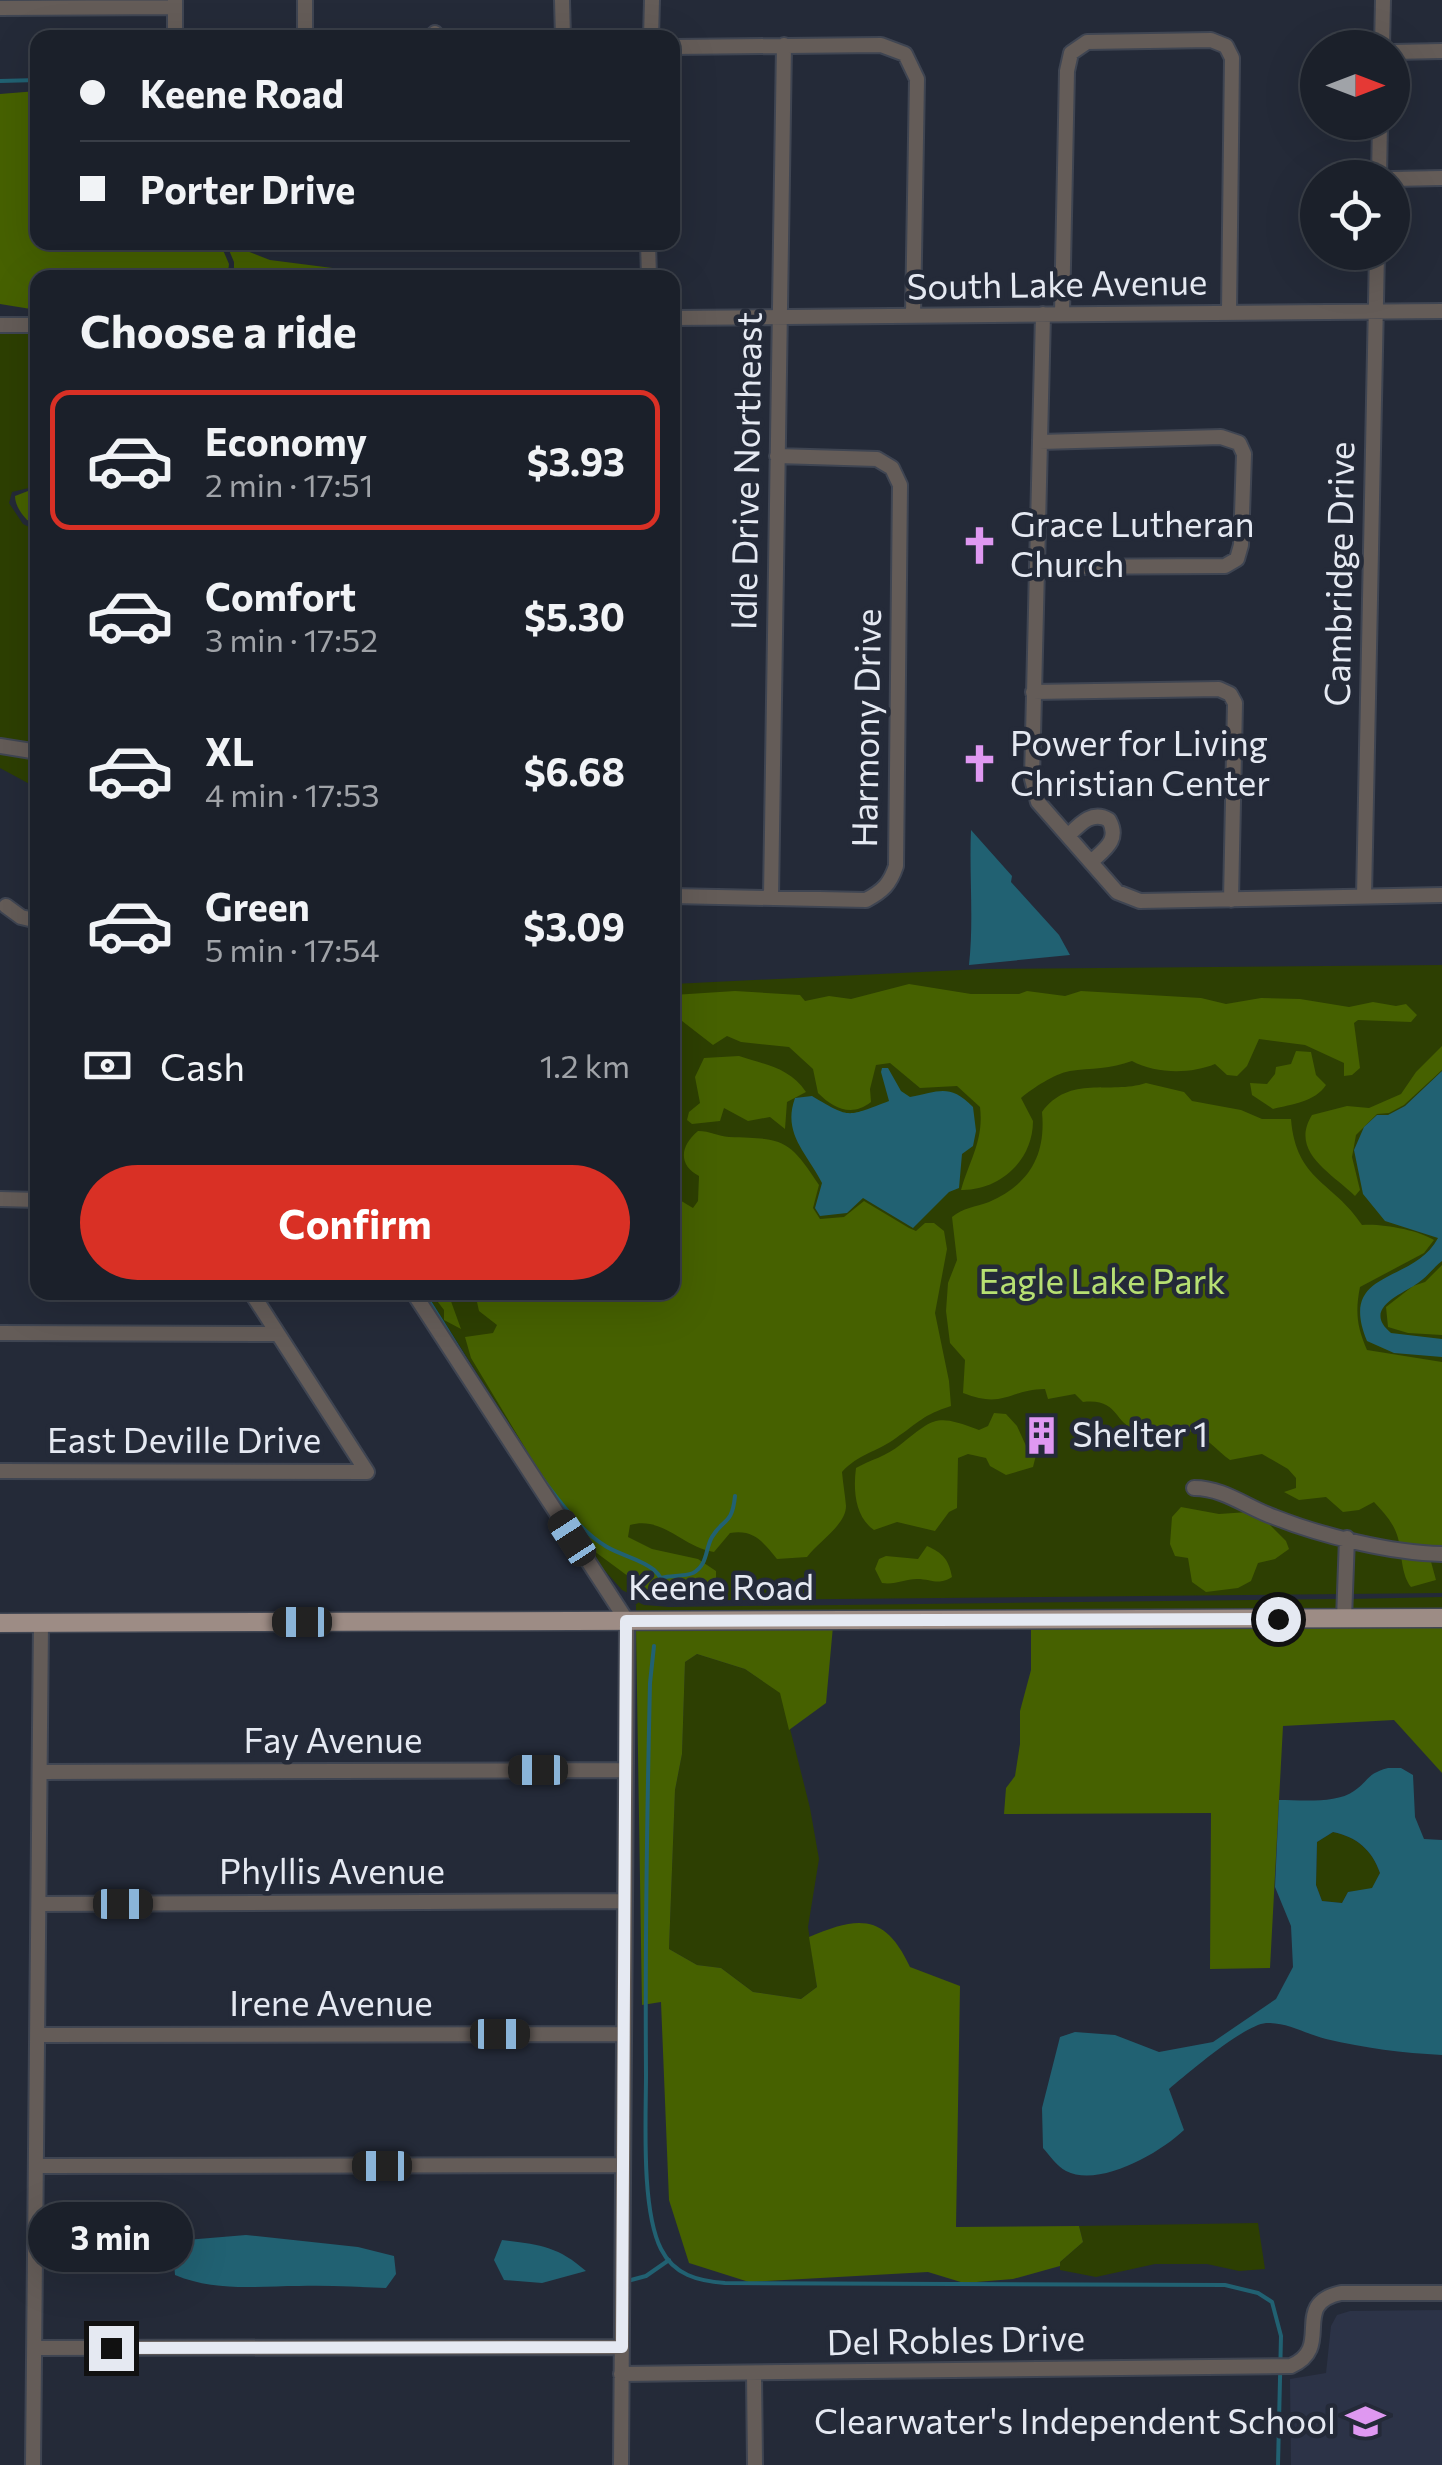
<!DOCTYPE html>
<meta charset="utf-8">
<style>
:root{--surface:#1b202a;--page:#242832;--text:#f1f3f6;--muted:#a0a3a8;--line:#393e47;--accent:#d93025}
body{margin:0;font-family:Commissioner,sans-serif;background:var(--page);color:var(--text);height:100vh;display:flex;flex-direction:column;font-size:38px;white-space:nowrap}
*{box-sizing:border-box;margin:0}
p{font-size:32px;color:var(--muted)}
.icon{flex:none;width:55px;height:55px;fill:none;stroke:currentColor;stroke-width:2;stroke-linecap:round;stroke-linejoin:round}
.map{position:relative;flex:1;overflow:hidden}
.side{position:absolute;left:30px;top:270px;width:650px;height:1030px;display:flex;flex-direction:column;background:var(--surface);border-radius:20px;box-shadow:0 10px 40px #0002,0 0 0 2px var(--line)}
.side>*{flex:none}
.banner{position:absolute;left:30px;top:30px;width:650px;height:220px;border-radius:20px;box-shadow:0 10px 40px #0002,0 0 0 2px var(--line);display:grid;align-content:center;height:220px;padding:0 50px;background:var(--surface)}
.needle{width:65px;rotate:90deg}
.tools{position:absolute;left:1300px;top:30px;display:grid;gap:20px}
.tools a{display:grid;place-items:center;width:110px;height:110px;border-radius:50%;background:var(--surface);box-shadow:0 10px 40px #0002,0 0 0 2px var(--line);font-size:50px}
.end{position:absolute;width:45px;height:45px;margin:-22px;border:12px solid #e5e9f2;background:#111;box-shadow:0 0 0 5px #111}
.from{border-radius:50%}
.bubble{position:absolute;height:70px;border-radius:35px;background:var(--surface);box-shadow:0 10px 40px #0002,0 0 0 2px var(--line);font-size:32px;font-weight:700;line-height:70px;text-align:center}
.car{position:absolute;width:30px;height:60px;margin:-30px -15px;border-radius:12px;box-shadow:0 0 8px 2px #0007;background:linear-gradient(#222 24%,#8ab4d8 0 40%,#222 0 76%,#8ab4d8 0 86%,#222 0)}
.banner b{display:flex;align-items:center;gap:35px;height:95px;font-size:38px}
.banner b+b{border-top:2px solid var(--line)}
.banner i{width:25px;height:25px;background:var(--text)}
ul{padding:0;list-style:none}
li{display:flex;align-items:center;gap:30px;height:140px;margin:0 20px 15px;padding:0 30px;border:5px solid transparent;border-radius:20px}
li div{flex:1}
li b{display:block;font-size:38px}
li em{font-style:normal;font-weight:700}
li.current{border-color:var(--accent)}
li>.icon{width:90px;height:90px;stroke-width:1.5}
h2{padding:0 50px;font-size:45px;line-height:120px}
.pay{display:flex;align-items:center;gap:25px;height:110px;padding:0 50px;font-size:38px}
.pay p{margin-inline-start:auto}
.action{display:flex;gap:20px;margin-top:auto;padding:20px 50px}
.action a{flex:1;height:115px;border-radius:60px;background:var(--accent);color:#fff;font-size:40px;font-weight:700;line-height:115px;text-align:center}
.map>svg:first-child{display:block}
.built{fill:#2c3347}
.green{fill:#2d3f02}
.forest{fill:#466100}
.water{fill:#216172;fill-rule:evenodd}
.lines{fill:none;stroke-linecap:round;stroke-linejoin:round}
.stream{stroke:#216172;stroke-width:4}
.minor-casing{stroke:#3f4552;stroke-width:18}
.major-casing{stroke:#3f4552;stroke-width:21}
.minor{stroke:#645c58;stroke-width:14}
.major{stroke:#9d8c85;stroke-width:18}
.route{stroke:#e5e9f2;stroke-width:12}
.labels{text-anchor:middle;stroke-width:9;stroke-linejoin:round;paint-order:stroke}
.street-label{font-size:35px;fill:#e5e9f2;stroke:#242a38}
.poi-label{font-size:35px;fill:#e5e9f2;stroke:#242a38;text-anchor:start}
.park-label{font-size:35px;fill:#b7e072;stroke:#242a38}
</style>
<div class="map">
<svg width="1442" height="2465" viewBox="0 0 1442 2465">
<rect width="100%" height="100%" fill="#242a38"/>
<path class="built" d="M 1442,2310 L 1442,2465 L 1291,2465 L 1290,2379 L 1326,2373 L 1331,2326 L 1337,2315 L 1350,2311 Z"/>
<path class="green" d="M 37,330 L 37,486 L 12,492 L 9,503 L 23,524 L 37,531 L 37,746 L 0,740 L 0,331 Z
M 0,751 L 37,758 L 37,788 L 0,768 Z
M 1442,965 L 1442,1593 L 644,1601 L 622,1590 L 598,1563 L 426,1293 L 672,1292 L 673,984 L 982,969 Z
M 1442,1597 L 1442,1613 L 1351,1613 L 1351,1599 Z
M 631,1599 L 644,1605 L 669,1607 L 1338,1599 L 1338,1613 L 636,1615 L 636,1605 Z
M 697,1654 L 745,1669 L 781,1693 L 810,1808 L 819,1859 L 808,1927 L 817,1987 L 801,1999 L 753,1992 L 721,1968 L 697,1965 L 669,1949 L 675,1790 L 682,1754 L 685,1662 Z
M 1333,1832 C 1357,1837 1372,1850 1380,1873 L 1372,1889 L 1348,1892 L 1342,1903 L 1322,1901 L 1316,1885 L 1317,1842 Z
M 1258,2223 L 1265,2269 L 1239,2271 L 1207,2264 L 1155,2264 L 1096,2277 L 1060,2270 L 1060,2262 L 1083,2242 L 1079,2226 Z"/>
<path class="forest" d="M 37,91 L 38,242 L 220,243 L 229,264 L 228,272 L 233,277 L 38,278 L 37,310 L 0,304 L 0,94 Z
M 226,243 L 270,260 L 356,271 L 367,277 L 240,277 L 234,270 L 234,262 Z
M 28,491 L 37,491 L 37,526 C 27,523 15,508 15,496 Z
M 909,984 L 971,994 L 1019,994 L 1027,991 L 1065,996 L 1081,991 L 1201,998 L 1226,1004 L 1261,998 L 1300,999 L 1349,1007 L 1373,1002 L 1396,1006 L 1406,1004 L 1417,1015 L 1411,1022 L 1358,1020 L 1354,1023 L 1360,1068 L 1352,1075 L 1344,1076 L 1344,1063 L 1305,1045 L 1259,1039 L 1247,1066 L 1237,1076 L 1227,1075 L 1215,1064 C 1191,1074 1156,1074 1132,1061 C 1111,1069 1091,1068 1070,1071 C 1054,1074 1033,1088 1021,1098 L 1033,1121 C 1033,1161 999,1191 961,1190 C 970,1159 984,1140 980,1107 L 957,1086 L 920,1088 L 890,1063 L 876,1065 L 870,1089 L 871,1102 C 852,1117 834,1109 818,1093 L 813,1069 L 789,1047 L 741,1042 L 727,1036 L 713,1045 L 673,1014 L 673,995 L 735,991 L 800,995 L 805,1001 L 829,996 L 851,999 Z
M 1442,1046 L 1442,1070 L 1404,1105 L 1389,1113 L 1377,1114 L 1356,1135 L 1352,1157 L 1360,1190 L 1355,1196 C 1332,1173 1289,1152 1312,1115 L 1347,1106 L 1369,1108 L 1401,1094 L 1416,1072 Z
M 1296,1051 L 1311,1052 L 1316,1075 L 1326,1085 C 1315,1102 1292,1104 1273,1109 L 1252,1095 L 1250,1083 L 1267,1084 L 1275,1074 L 1276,1067 L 1291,1064 Z
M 739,1056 C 765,1065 789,1067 806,1092 L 787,1102 L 785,1129 L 770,1117 L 748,1121 L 724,1108 L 720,1121 L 692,1124 L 687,1120 L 689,1112 L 700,1103 L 695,1077 L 704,1058 Z
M 1146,1083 L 1184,1092 L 1192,1101 L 1241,1110 L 1262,1119 L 1291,1119 C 1296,1181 1333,1181 1362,1225 C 1380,1223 1419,1230 1434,1240 L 1424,1253 L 1360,1287 C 1355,1312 1357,1327 1367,1350 L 1442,1362 L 1442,1546 L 1427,1547 L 1436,1580 L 1411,1587 C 1401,1575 1402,1553 1398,1538 C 1394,1523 1384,1513 1374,1502 L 1359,1510 L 1343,1512 L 1326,1497 L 1299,1500 L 1284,1492 L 1296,1488 L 1296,1478 L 1288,1469 L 1262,1454 L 1230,1460 C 1217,1451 1207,1437 1192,1432 C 1175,1426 1155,1433 1136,1429 C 1113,1424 1120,1398 1083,1402 L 1075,1394 L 1048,1399 L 1045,1389 C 1007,1390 1004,1409 963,1393 L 965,1360 L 950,1343 L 946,1311 L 948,1283 L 957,1260 L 952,1217 C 963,1208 975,1207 989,1202 C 1030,1184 1046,1155 1042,1112 C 1070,1074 1109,1095 1146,1083 Z
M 698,1131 C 710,1131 718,1136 729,1137 C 783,1139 788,1137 819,1185 L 813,1208 L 820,1219 L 844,1217 L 864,1201 L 909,1228 L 916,1231 L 925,1223 L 934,1223 L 944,1231 L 947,1249 L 935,1313 L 949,1381 L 951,1406 C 923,1415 919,1422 896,1438 C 877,1452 858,1454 842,1472 C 843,1483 845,1495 846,1506 C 846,1525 818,1542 807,1557 L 777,1559 C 763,1542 754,1529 730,1533 L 714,1552 C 682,1547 664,1516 630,1525 L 628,1537 L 652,1549 L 698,1559 L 716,1571 L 716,1581 L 698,1592 L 659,1594 L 644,1588 L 594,1551 L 539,1471 L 471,1358 L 465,1337 L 493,1333 L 497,1325 L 479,1311 L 475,1293 L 672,1292 L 673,1199 L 678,1199 L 693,1208 L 698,1201 L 699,1176 C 677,1164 681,1145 698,1131 Z
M 1442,1265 L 1442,1335 L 1408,1333 L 1388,1327 L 1386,1307 L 1413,1286 L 1425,1282 Z
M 431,1293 L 448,1293 L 461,1329 L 444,1320 L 444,1310 Z
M 994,1413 L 1006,1414 L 1017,1426 L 1027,1448 L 1038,1447 L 1033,1467 L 1006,1475 L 990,1466 L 986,1458 L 968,1454 L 958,1458 L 957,1508 L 949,1512 L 935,1531 L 897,1522 L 874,1530 C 855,1517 853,1490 856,1468 C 870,1460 887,1456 900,1445 C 935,1417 936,1414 979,1430 L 988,1426 Z
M 1181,1507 L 1219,1514 L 1248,1512 L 1264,1519 L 1286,1541 L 1289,1549 L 1275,1559 L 1258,1563 L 1251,1581 L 1238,1588 L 1206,1592 L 1192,1582 L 1188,1558 L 1175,1556 L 1170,1544 L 1172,1517 Z
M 927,1546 C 943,1553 949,1560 952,1577 C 938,1586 932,1579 917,1579 C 904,1579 896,1585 882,1583 L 875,1569 L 879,1559 L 886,1556 L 918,1559 Z
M 1442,1624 L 1442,1773 L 1394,1720 L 1283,1726 L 1270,1968 L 1210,1969 L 1211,1813 L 1004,1814 L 1006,1788 L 1015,1776 L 1020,1744 L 1020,1711 L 1031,1670 L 1031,1625 Z
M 833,1626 L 826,1703 L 789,1730 L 780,1693 L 745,1669 L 697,1654 L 685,1662 L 682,1754 L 675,1790 L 669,1949 L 697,1965 L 721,1968 L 753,1992 L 801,1999 L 817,1987 L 809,1937 C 858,1916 885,1913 910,1967 L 960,1986 L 956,2227 L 1079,2226 L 1083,2242 L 1060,2262 L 1060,2266 L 1013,2279 L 964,2283 L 928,2272 L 749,2282 L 689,2263 L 669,2200 L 661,2002 L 642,2005 L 636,1627 Z"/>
<path class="water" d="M 971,830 L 1012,876 L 1011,882 L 1059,935 L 1070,955 L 969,965 C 974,919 969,875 971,830 Z
M 882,1068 L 888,1068 L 901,1091 L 910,1097 C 939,1092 949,1083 973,1107 L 976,1131 L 973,1146 L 962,1154 L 959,1188 L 949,1192 L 913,1228 L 863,1198 L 847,1213 L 820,1216 L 815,1208 L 822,1183 C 807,1153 782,1134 795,1098 L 812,1096 C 851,1119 846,1117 889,1101 L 881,1072 Z
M 1442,1071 L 1442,1261 C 1433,1268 1427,1277 1418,1283 C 1403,1294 1361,1308 1391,1333 L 1442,1339 L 1442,1357 L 1394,1353 L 1367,1341 C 1337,1268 1413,1285 1438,1238 L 1385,1221 L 1363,1194 L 1354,1150 L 1364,1127 L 1377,1115 L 1388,1115 L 1405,1106 Z
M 1388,1768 L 1401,1768 L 1413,1775 L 1415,1817 L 1424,1839 L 1442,1840 L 1442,2055 C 1402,2053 1365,2048 1326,2039 C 1306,2034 1287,2022 1266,2023 C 1244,2025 1188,2073 1169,2089 L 1184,2130 C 1160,2153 1099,2188 1066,2171 C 1057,2166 1050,2156 1043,2148 L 1042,2108 L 1060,2037 L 1075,2032 L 1115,2035 L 1159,2052 L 1213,2042 L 1276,1999 L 1293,1967 L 1291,1926 L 1275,1887 L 1279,1800 C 1300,1800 1336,1804 1354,1791 C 1370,1780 1366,1774 1388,1768 ZM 1333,1832 C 1357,1837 1372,1850 1380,1873 L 1372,1888 L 1348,1892 L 1342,1903 L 1322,1901 L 1316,1885 L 1317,1842 Z
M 246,2235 L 358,2247 L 394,2256 L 396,2274 L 386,2288 C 357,2287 328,2285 299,2286 C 256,2286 216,2292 175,2275 L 173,2250 L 186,2240 Z
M 502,2240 C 538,2244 558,2246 586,2271 L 542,2283 L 504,2280 L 494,2260 Z"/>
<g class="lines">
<path class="stream" d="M 0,81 L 38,80
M 423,1292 C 471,1365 520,1458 577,1522 C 585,1531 597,1541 607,1547 C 629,1560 669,1563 663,1597
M 661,1578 C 671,1575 683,1577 693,1573 C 708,1565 705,1549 712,1537 C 723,1518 732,1526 735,1496
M 654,1646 L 650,1683 C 647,1814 645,1944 646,2074 C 646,2120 641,2209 661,2249 C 674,2275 698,2281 725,2283 L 1225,2285 L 1258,2293 L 1272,2302 L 1281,2336 L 1278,2465
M 631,2280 L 646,2276 L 669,2260"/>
<defs>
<path id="minor" d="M 562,0 L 563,38
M 175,1 L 175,38
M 0,8 L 175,7
M 435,33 L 438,38
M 305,38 L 305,0
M 651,38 L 652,0
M 672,47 L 881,45 L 905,54 L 917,79 L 913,316
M 1382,48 L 1383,0
M 1392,52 L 1442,51
M 1379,178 L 1380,122
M 1392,179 L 1442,178
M 648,242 L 649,278
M 1043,314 L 1032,779 L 1038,802 L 1117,892 L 1140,901 L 1442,895
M 1062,314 L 1067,71 L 1071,53 L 1087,42 L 1211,40 L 1226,46 L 1232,58 L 1229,313
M 672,318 L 1442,311
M 0,325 L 38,325
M 1037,567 L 1225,566 L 1237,559 L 1241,545 L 1244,454 L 1239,443 L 1221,437 L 1040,442
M 1033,692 L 1219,689 L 1230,694 L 1235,703 L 1231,900
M 0,746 L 38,752
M 1068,836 C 1080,824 1092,810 1109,820 C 1120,840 1105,849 1091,862
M 672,896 L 866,900 C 883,891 890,884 896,866 L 900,485 L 892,468 L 877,459 L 777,456
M 771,897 L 784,45
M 1364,897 L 1377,252
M 6,906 L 21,917 L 38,921
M 0,1199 L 38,1200
M 251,1292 L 367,1472
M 413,1292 L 627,1621 L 621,2465
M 0,1333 L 278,1334
M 0,1471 L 367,1472
M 1194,1488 C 1224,1488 1246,1507 1274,1517 C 1322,1536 1391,1553 1442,1554
M 1344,1619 L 1347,1538
M 41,1772 L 626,1770
M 39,1904 L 625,1901
M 38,2035 L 624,2034
M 36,2166 L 623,2165
M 34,2348 L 621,2347
M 754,2373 L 755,2465
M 621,2374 L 1291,2366 C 1335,2347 1289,2304 1341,2293 L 1442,2293
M 33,2465 L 41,1623"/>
<path id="major" d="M 0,1623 L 1442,1618"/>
</defs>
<use href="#minor" class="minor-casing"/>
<use href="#major" class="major-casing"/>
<use href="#minor" class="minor"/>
<use href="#major" class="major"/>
</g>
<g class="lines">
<path class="route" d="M 111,2348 L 622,2347 L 626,1621 L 1278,1619"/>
</g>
<defs>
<symbol id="church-bare" viewBox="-9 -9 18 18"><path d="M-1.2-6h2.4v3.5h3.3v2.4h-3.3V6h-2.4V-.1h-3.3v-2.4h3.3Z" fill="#df98f1" stroke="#242a38" stroke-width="2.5" paint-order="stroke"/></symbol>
<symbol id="building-bare" viewBox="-9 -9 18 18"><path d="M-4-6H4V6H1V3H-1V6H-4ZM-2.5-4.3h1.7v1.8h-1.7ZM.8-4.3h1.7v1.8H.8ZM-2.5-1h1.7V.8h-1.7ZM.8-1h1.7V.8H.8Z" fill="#df98f1" stroke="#242a38" stroke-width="2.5" paint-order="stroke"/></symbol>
<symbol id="school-bare" viewBox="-9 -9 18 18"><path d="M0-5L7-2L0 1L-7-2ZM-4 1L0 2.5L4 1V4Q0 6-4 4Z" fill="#df98f1" stroke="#242a38" stroke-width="2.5" paint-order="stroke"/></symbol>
</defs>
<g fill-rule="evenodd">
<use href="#church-bare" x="952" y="518" width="55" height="55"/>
<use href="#church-bare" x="952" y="736" width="55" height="55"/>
<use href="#building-bare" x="1014" y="1408" width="55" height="55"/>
<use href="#school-bare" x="1338" y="2394" width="55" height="55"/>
</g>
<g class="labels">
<g class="street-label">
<text transform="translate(1057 285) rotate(-1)" y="12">South Lake Avenue</text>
<text transform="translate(747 471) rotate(-89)" y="12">Idle Drive Northeast</text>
<text transform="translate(1340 574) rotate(-89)" y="12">Cambridge Drive</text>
<text transform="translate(867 728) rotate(-89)" y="12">Harmony Drive</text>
<text x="184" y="1453">East Deville Drive</text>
<text x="721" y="1600">Keene Road</text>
<text x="333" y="1753">Fay Avenue</text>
<text x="332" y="1884">Phyllis Avenue</text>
<text x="331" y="2016">Irene Avenue</text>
<text transform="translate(956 2341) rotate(-1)" y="12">Del Robles Drive</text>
</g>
<g class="poi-label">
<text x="1010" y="537">Grace Lutheran<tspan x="1010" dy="40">Church</tspan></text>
<text x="1010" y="756">Power for Living<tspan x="1010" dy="40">Christian Center</tspan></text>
<text x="1072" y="1447">Shelter 1</text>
<text x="1336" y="2434" text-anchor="end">Clearwater's Independent School</text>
</g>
<g class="park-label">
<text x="1102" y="1294">Eagle Lake Park</text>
</g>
</g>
</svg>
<div class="tools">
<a><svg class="needle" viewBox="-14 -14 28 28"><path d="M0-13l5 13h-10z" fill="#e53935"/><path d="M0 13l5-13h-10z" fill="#a0a3a8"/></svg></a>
<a><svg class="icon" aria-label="locate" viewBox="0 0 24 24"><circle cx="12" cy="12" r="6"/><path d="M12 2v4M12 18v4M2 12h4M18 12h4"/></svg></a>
</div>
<i class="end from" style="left:1278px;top:1619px"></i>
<i class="end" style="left:111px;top:2348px"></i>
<div class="bubble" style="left:28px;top:2202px;width:165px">3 min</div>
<i class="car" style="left:572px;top:1538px;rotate:327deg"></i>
<i class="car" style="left:302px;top:1622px;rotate:270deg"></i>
<i class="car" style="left:538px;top:1770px;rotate:270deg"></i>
<i class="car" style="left:123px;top:1904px;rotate:90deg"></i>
<i class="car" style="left:500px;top:2034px;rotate:90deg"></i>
<i class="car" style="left:382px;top:2166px;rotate:270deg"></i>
<div class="banner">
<b><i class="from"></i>Keene Road</b>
<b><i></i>Porter Drive</b>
</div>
<section class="side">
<h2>Choose a ride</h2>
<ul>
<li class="current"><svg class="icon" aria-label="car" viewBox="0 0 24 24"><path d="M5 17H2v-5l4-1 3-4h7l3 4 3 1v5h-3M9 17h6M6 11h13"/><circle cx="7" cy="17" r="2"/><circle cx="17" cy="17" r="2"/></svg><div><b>Economy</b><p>2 min · 17:51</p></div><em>$3.93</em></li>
<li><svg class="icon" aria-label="car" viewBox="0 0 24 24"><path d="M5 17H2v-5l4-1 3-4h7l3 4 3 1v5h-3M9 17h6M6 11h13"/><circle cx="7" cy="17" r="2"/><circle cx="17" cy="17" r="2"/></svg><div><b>Comfort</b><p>3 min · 17:52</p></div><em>$5.30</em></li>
<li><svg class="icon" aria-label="car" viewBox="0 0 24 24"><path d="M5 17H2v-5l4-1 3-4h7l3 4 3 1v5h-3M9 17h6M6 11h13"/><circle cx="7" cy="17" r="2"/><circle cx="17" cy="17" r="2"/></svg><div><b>XL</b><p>4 min · 17:53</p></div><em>$6.68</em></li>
<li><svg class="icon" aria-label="car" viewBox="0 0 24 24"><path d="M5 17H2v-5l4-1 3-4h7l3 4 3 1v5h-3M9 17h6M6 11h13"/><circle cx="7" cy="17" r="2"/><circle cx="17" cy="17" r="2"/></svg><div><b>Green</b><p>5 min · 17:54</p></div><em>$3.09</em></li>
</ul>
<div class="pay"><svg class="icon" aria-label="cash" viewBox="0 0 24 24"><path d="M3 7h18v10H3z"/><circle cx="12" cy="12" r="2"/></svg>Cash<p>1.2 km</p></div>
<div class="action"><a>Confirm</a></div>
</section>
</div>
